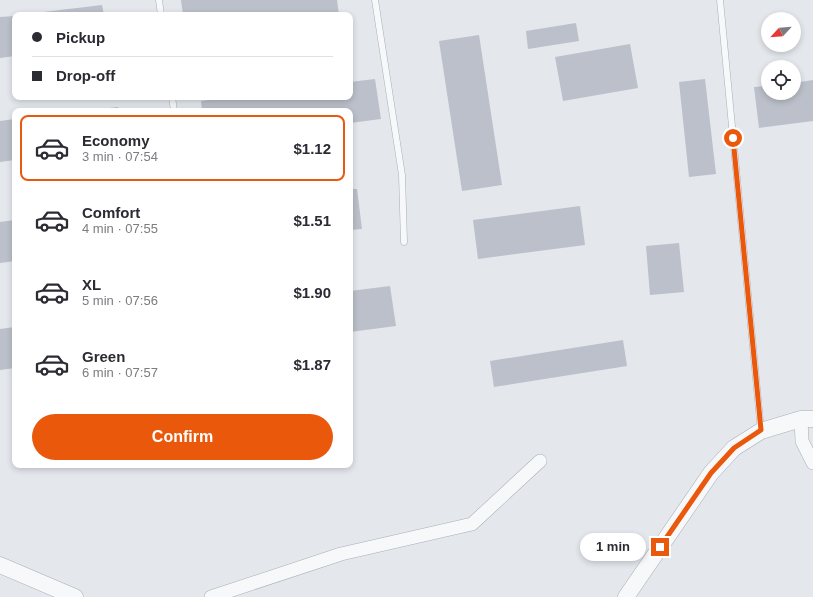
<!DOCTYPE html>
<meta charset="utf-8">
<style>
:root{--surface:#fff;--page:#f7f7f7;--text:#2b2b33;--muted:#7c7c81;--line:#e1e1e2;--accent:#ea580c}
body{margin:0;font-family:Arial,sans-serif;background:var(--page);color:var(--text);height:100vh;display:flex;flex-direction:column;font-size:15px;white-space:nowrap}
*{box-sizing:border-box;margin:0}
p{font-size:13px;color:var(--muted)}
.icon{flex:none;width:22px;height:22px;fill:none;stroke:currentColor;stroke-width:2;stroke-linecap:round;stroke-linejoin:round}
.map{position:relative;flex:1;overflow:hidden}
.details{position:absolute;left:12px;top:108px;width:341px;height:360px;display:flex;flex-direction:column;background:var(--surface);border-radius:8px;box-shadow:0 2px 6px #0003}
.details>*{flex:none}
.hud{position:absolute;left:12px;top:12px;width:341px;height:88px;border-radius:8px;box-shadow:0 2px 6px #0003;display:grid;align-content:center;height:88px;padding:0 20px;background:var(--surface)}
.needle{width:26px;rotate:244deg}
.buttons{position:absolute;left:761px;top:12px;display:grid;gap:8px}
.buttons a{display:grid;place-items:center;width:40px;height:40px;border-radius:50%;background:var(--surface);box-shadow:0 2px 6px #0003;font-size:20px}
.end{position:absolute;width:18px;height:18px;margin:-9px;border:5px solid #ea580c;background:#fff;box-shadow:0 0 0 2px #fff}
.from{border-radius:50%}
.bubble{position:absolute;height:28px;border-radius:14px;background:var(--surface);box-shadow:0 2px 6px #0003;font-size:13px;font-weight:600;line-height:28px;text-align:center}
.hud b{display:flex;align-items:center;gap:14px;height:38px;font-size:15px}
.hud b+b{border-top:1px solid var(--line)}
.hud i{width:10px;height:10px;background:var(--text)}
ul{padding:7px 0 0;list-style:none}
li{display:flex;align-items:center;gap:12px;height:66px;margin:0 8px 6px;padding:0 12px;border:2px solid transparent;border-radius:8px}
li div{flex:1}
li b{display:block;font-size:15px}
li em{font-style:normal;font-weight:600}
li.current{border-color:var(--accent)}
li>.icon{width:36px;height:36px;stroke-width:1.5}
.primary-button{display:flex;gap:8px;margin-top:auto;padding:8px 20px}
.primary-button a{flex:1;height:46px;border-radius:24px;background:var(--accent);color:#fff;font-size:16px;font-weight:600;line-height:46px;text-align:center}
.map>svg:first-child{display:block}
.building{fill:#bbc0ca}
.lines{fill:none;stroke-linecap:round;stroke-linejoin:round}
.service-casing{stroke:#a9aeb7;stroke-width:7}
.minor-casing{stroke:#a9aeb7;stroke-width:14}
.tertiary-casing{stroke:#a9aeb7;stroke-width:17}
.service{stroke:#f7f8fa;stroke-width:6}
.minor{stroke:#f7f8fa;stroke-width:13}
.tertiary{stroke:#f7f8fa;stroke-width:16}
.route{stroke:#ea580c;stroke-width:5}
</style>
<div class="map">
<svg width="813" height="597" viewBox="0 0 813 597">
<rect width="100%" height="100%" fill="#e4e7ec"/>
<path class="building" d="M 181,0 L 337,0 L 339,15 L 183,15 Z
M 102,5 L 104,15 L 27,15 L 27,14 Z
M 15,16 L 15,56 L 0,58 L 0,17 Z
M 576,23 L 579,41 L 528,49 L 526,31 Z
M 479,35 L 502,185 L 462,191 L 439,41 Z
M 630,44 L 638,88 L 563,101 L 555,57 Z
M 375,79 L 381,119 L 350,123 L 350,111 L 202,111 L 201,101 L 233,97 L 350,97 L 350,82 Z
M 705,79 L 716,174 L 689,177 L 679,82 Z
M 813,80 L 813,121 L 759,128 L 754,87 L 768,86 L 768,93 L 794,93 L 794,83 Z
M 118,107 L 119,111 L 92,111 L 92,110 Z
M 15,119 L 15,160 L 0,162 L 0,121 Z
M 350,189 L 357,189 L 362,229 L 350,230 Z
M 580,206 L 585,245 L 478,259 L 473,220 Z
M 15,220 L 15,261 L 0,263 L 0,222 Z
M 679,243 L 684,292 L 650,295 L 646,246 Z
M 390,286 L 396,326 L 350,332 L 350,291 Z
M 15,327 L 15,368 L 0,370 L 0,329 Z
M 623,340 L 627,366 L 494,387 L 490,361 Z"/>
<g class="lines">
<defs>
<path id="service" d="M 159,0 L 161,15
M 375,0 L 402,175 L 404,242
M 720,0 L 761,431
M 172,97 L 174,111"/>
<path id="minor" d="M 801,419 L 802,441 L 813,463
M 211,597 L 341,554 L 472,524 L 540,461"/>
<path id="tertiary" d="M 0,565 L 75,597
M 626,597 L 711,473 L 734,448 L 761,431 L 801,419 L 813,419"/>
</defs>
<use href="#service" class="service-casing"/>
<use href="#minor" class="minor-casing"/>
<use href="#tertiary" class="tertiary-casing"/>
<use href="#service" class="service"/>
<use href="#minor" class="minor"/>
<use href="#tertiary" class="tertiary"/>
</g>
<g class="lines">
<path class="route" d="M 660,547 L 711,473 L 734,448 L 761,430 L 733,138"/>
</g>
</svg>
<div class="buttons">
<a><svg class="needle" viewBox="-14 -14 28 28"><path d="M0-13l5 13h-10z" fill="#e53935"/><path d="M0 13l5-13h-10z" fill="#7c7c81"/></svg></a>
<a><svg class="icon" aria-label="locate" viewBox="0 0 24 24"><circle cx="12" cy="12" r="6"/><path d="M12 2v4M12 18v4M2 12h4M18 12h4"/></svg></a>
</div>
<i class="end from" style="left:733px;top:138px"></i>
<i class="end" style="left:660px;top:547px"></i>
<div class="bubble" style="left:580px;top:533px;width:66px">1 min</div>
<div class="hud">
<b><i class="from"></i>Pickup</b>
<b><i></i>Drop-off</b>
</div>
<section class="details">
<ul>
<li class="current"><svg class="icon" aria-label="car" viewBox="0 0 24 24"><path d="M5 17H2v-5l4-1 3-4h7l3 4 3 1v5h-3M9 17h6M6 11h13"/><circle cx="7" cy="17" r="2"/><circle cx="17" cy="17" r="2"/></svg><div><b>Economy</b><p>3 min · 07:54</p></div><em>$1.12</em></li>
<li><svg class="icon" aria-label="car" viewBox="0 0 24 24"><path d="M5 17H2v-5l4-1 3-4h7l3 4 3 1v5h-3M9 17h6M6 11h13"/><circle cx="7" cy="17" r="2"/><circle cx="17" cy="17" r="2"/></svg><div><b>Comfort</b><p>4 min · 07:55</p></div><em>$1.51</em></li>
<li><svg class="icon" aria-label="car" viewBox="0 0 24 24"><path d="M5 17H2v-5l4-1 3-4h7l3 4 3 1v5h-3M9 17h6M6 11h13"/><circle cx="7" cy="17" r="2"/><circle cx="17" cy="17" r="2"/></svg><div><b>XL</b><p>5 min · 07:56</p></div><em>$1.90</em></li>
<li><svg class="icon" aria-label="car" viewBox="0 0 24 24"><path d="M5 17H2v-5l4-1 3-4h7l3 4 3 1v5h-3M9 17h6M6 11h13"/><circle cx="7" cy="17" r="2"/><circle cx="17" cy="17" r="2"/></svg><div><b>Green</b><p>6 min · 07:57</p></div><em>$1.87</em></li>
</ul>
<div class="primary-button"><a>Confirm</a></div>
</section>
</div>
